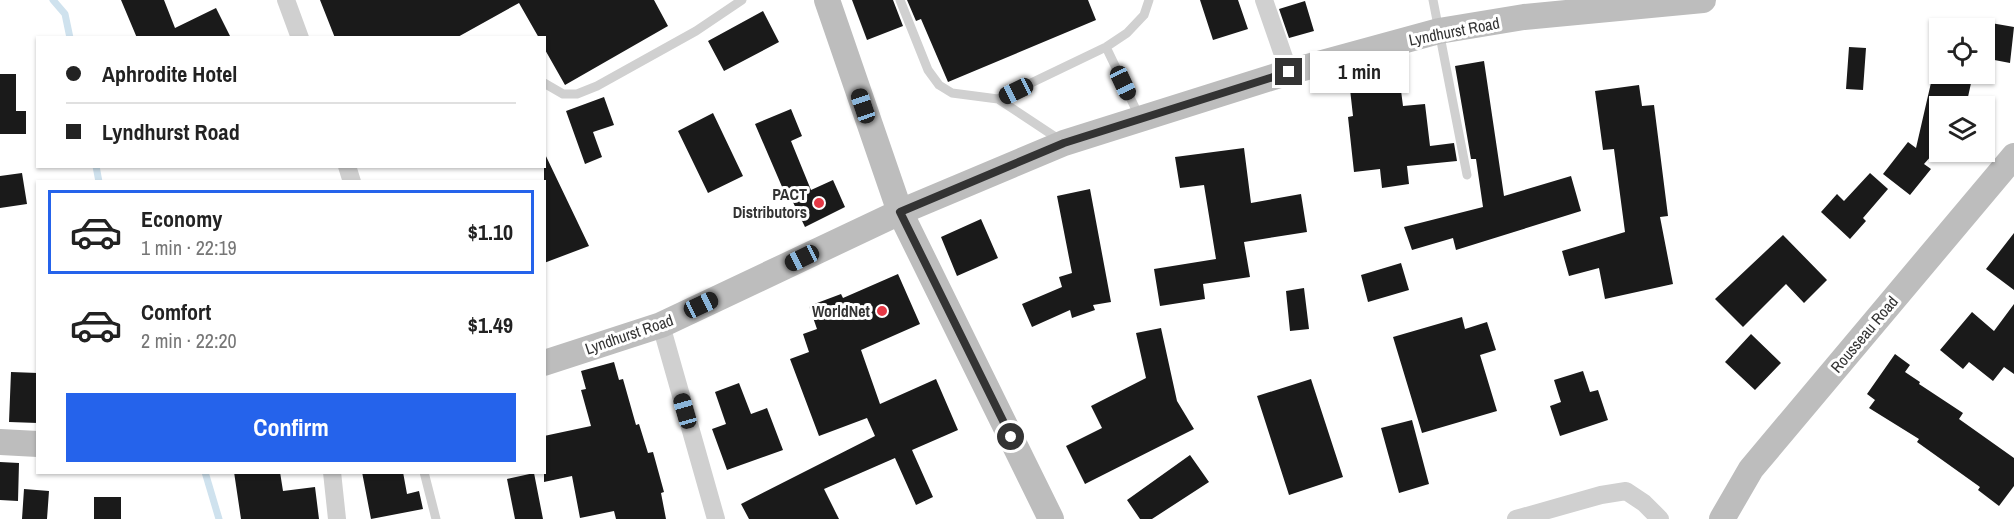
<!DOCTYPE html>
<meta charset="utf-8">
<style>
:root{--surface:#fff;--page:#f6f6f6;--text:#222;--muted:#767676;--line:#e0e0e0;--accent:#2563eb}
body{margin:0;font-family:"Archivo Narrow",sans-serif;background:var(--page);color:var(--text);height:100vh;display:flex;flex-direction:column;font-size:22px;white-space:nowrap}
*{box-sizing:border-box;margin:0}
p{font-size:20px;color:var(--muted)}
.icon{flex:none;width:33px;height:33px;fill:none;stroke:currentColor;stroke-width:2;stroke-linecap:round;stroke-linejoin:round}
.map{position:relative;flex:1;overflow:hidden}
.panel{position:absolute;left:36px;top:180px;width:510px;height:294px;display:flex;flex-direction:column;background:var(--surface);border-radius:0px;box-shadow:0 2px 4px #0004}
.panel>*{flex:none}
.banner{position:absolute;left:36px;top:36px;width:510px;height:132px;border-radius:0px;box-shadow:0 2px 4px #0004;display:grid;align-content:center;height:132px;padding:0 30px;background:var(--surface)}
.controls{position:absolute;left:1929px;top:18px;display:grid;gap:12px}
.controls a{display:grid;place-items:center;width:66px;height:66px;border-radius:0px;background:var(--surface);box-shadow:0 2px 4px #0004;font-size:30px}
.end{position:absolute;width:27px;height:27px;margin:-14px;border:8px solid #333;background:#fff;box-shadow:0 0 0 3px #fff}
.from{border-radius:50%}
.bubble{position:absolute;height:42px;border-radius:0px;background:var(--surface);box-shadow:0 2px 4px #0004;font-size:20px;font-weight:700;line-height:42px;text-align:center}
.car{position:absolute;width:18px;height:36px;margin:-18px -9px;border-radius:8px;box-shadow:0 0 4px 2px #0007;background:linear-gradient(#222 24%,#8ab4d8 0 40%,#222 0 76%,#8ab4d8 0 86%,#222 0)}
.banner b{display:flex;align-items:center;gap:21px;height:57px;font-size:22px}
.banner b+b{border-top:2px solid var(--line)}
.banner i{width:15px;height:15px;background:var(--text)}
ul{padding:10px 0 0;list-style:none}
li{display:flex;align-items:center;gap:18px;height:84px;margin:0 12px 9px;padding:0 18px;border:3px solid transparent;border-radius:0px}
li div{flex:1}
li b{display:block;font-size:22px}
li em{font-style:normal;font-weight:700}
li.active{border-color:var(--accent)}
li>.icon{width:54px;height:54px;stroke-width:1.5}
.button{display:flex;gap:12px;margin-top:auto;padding:12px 30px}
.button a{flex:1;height:69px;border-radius:0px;background:var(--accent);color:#fff;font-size:24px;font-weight:700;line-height:69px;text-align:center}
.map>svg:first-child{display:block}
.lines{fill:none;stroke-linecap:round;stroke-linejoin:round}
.stream{stroke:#cfe2ee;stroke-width:7}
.building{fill:#1a1a1a}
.lane{stroke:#d0d0d0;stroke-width:9}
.street{stroke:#d0d0d0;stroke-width:18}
.secondary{stroke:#bdbdbd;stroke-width:26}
.route{stroke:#333;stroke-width:8}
.poi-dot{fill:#e63946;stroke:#fff;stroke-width:2}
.labels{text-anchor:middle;stroke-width:6;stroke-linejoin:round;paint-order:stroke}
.street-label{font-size:16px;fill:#333;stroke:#fff}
.poi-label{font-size:16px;font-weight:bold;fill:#333;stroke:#fff;text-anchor:end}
</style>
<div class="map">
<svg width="2014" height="519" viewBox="0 0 2014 519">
<rect width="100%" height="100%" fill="#fff"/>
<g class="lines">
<path class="stream" d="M 53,0 L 65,14 L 70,38
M 96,166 L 99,182
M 205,472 L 219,519"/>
</g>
<path class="building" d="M 121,0 L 164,0 L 175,28 L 216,8 L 231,38 L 137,38 Z
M 320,0 L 654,0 L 668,26 L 565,85 L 544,48 L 544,38 L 539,38 L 519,3 L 456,38 L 335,38 Z
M 852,0 L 893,0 L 903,26 L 867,40 Z
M 907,0 L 1088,0 L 1096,20 L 948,82 L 921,19 L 916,21 Z
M 1200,0 L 1238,0 L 1248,29 L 1213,40 Z
M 1305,1 L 1314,31 L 1289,38 L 1279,9 Z
M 763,11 L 779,42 L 724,71 L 708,41 Z
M 1991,23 L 2014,27 L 2010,63 L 1984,58 Z
M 1849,47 L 1866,48 L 1863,90 L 1846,89 Z
M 1484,61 L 1504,196 L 1571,176 L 1581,211 L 1456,250 L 1453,238 L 1412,250 L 1404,227 L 1483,207 L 1476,159 L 1471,159 L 1455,66 Z
M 1373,65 L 1374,78 L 1399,75 L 1403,106 L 1425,104 L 1430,146 L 1454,143 L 1457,161 L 1407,166 L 1409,184 L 1382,188 L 1380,169 L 1354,172 L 1348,117 L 1353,116 L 1348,71 Z
M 0,74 L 16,74 L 16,111 L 26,111 L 26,134 L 0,134 Z
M 1933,74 L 1973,74 L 1966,106 L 1940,106 L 1940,146 L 1924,164 L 1931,169 L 1910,195 L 1883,174 L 1908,142 L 1916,148 Z
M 1639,85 L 1642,106 L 1654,105 L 1668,216 L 1660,217 L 1673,284 L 1605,299 L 1599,268 L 1569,276 L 1562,251 L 1625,232 L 1614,149 L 1603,150 L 1595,91 Z
M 604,97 L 614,125 L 593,132 L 602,157 L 585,164 L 566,111 Z
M 791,109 L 802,136 L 791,141 L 811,190 L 833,180 L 845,207 L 805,227 L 789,194 L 786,196 L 755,124 Z
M 713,113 L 743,176 L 708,193 L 678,131 Z
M 1244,148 L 1251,203 L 1301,194 L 1307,232 L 1244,242 L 1250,277 L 1203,284 L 1205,299 L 1160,306 L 1154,269 L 1216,259 L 1204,185 L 1180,188 L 1175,157 Z
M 544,152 L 589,246 L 544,263 Z
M 22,173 L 27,204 L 0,208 L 0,176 Z
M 1870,173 L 1888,189 L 1863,218 L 1866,221 L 1850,239 L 1821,212 L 1837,194 L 1844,201 Z
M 1090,189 L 1111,302 L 1093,305 L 1095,310 L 1072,318 L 1070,310 L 1032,327 L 1022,304 L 1062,287 L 1059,277 L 1072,273 L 1057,196 Z
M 981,219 L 998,258 L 957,276 L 941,237 Z
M 2014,233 L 2014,290 L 1986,269 Z
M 1783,235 L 1827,280 L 1804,303 L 1786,284 L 1743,327 L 1715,299 Z
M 1401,263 L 1409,290 L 1368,302 L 1361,275 Z
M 898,274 L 920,324 L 861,350 L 880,404 L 936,379 L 958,430 L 912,450 L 933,497 L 916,505 L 895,458 L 824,489 L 839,519 L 749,519 L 741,504 L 875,436 L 867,418 L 819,436 L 790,359 L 809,352 L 803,334 L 817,329 L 809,306 L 841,294 L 843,298 Z
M 1304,288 L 1309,329 L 1290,331 L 1286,291 Z
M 2014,304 L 2014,374 L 2004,367 L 1993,381 L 1969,362 L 1963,369 L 1940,350 L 1972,312 L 1994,331 Z
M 1462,317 L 1465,329 L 1487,322 L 1496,350 L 1480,355 L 1497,411 L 1422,433 L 1393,337 Z
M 1161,328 L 1177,401 L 1194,429 L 1085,484 L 1066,446 L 1102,428 L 1091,406 L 1146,378 L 1136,333 Z
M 1751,334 L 1781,363 L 1755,390 L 1725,362 Z
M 1895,354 L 1910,365 L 1905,372 L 1920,382 L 1919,384 L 1963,413 L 1959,419 L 2014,458 L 2014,486 L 1999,506 L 1978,490 L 1980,487 L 1917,442 L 1919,439 L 1869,408 L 1875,400 L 1867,394 Z
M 614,362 L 619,380 L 623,379 L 636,425 L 639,424 L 648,453 L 653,452 L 664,492 L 661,493 L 666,519 L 616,519 L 614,511 L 580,518 L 572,476 L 544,482 L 544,436 L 591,426 L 581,390 L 586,389 L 581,371 Z
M 1583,371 L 1590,392 L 1598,390 L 1608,420 L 1560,436 L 1550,406 L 1561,402 L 1554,380 Z
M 11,372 L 38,373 L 38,423 L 9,422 Z
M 1311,379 L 1343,477 L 1289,495 L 1257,396 Z
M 739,383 L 751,414 L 767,408 L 783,450 L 727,470 L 712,429 L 726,424 L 715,392 Z
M 1412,420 L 1429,484 L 1399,493 L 1381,428 Z
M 1190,455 L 1209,482 L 1152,519 L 1140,519 L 1127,500 Z
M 0,462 L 19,463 L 18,501 L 0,500 Z
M 234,472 L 280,472 L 283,491 L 315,487 L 319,519 L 241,519 Z
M 362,472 L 403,472 L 407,494 L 419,491 L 423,509 L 371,519 Z
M 534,473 L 543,519 L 515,519 L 507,479 Z
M 24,489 L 49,491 L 47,519 L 22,519 Z
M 94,497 L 121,497 L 121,519 L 94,519 Z"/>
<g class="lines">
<path class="lane" d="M 900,0 L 928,70 L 939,85 L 952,93 L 998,99 L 1106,47 L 1127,33 L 1144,15 L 1149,0
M 1433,0 L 1467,175
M 1106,47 L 1139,116
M 544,83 L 563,94 L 577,94 L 597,86 L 696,31 L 742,0
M 998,99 L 1060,140
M 424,472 L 436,519"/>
<path class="street" d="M 286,0 L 300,38
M 1264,0 L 1289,72
M 347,166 L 352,182
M 661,325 L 716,519
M 332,472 L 337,519
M 1516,519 L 1601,495 L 1626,491 L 1644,503 L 1660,519"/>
<path class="secondary" d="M 827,0 L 900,212 L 1051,519
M 544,363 L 661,325 L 900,212 L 1064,143 L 1289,72 L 1439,31 L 1524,17 L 1703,0
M 0,442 L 38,444
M 1722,519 L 1751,469 L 2014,156"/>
</g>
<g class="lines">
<path class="route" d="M 1011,437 L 900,212 L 1064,143 L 1289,72"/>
</g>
<g class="poi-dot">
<circle cx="819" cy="203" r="6"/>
<circle cx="882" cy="311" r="6"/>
</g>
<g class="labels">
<g class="street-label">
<text transform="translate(1454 31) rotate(-11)" y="6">Lyndhurst Road</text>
<text transform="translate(629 334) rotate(-19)" y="6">Lyndhurst Road</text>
<text transform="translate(1864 334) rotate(-50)" y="6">Rousseau Road</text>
</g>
<g class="poi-label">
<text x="807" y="200">PACT<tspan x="807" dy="18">Distributors</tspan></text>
<text x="870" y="317">WorldNet</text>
</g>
</g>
</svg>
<div class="controls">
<a><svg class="icon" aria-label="locate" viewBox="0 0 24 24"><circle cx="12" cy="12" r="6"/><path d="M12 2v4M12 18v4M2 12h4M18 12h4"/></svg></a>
<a><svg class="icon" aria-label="layers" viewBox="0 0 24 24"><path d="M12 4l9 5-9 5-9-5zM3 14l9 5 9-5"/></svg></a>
</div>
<i class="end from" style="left:1011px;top:437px"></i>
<i class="end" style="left:1289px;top:72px"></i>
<div class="bubble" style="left:1310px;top:51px;width:99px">1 min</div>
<i class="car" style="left:1123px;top:83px;rotate:155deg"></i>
<i class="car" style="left:1016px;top:91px;rotate:244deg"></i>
<i class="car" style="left:863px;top:106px;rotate:341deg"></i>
<i class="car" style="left:802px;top:258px;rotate:244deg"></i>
<i class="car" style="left:701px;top:305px;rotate:65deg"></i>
<i class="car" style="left:685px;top:411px;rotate:344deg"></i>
<div class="banner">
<b><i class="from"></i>Aphrodite Hotel</b>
<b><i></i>Lyndhurst Road</b>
</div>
<section class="panel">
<ul>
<li class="active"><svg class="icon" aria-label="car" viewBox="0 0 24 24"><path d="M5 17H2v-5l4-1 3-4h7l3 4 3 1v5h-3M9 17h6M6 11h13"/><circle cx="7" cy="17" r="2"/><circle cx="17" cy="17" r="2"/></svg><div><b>Economy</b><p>1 min · 22:19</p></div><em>$1.10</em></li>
<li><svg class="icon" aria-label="car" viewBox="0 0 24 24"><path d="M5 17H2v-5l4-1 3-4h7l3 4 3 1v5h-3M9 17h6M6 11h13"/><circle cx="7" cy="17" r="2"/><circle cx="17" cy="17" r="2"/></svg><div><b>Comfort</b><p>2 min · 22:20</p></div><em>$1.49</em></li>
</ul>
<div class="button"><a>Confirm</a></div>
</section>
</div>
